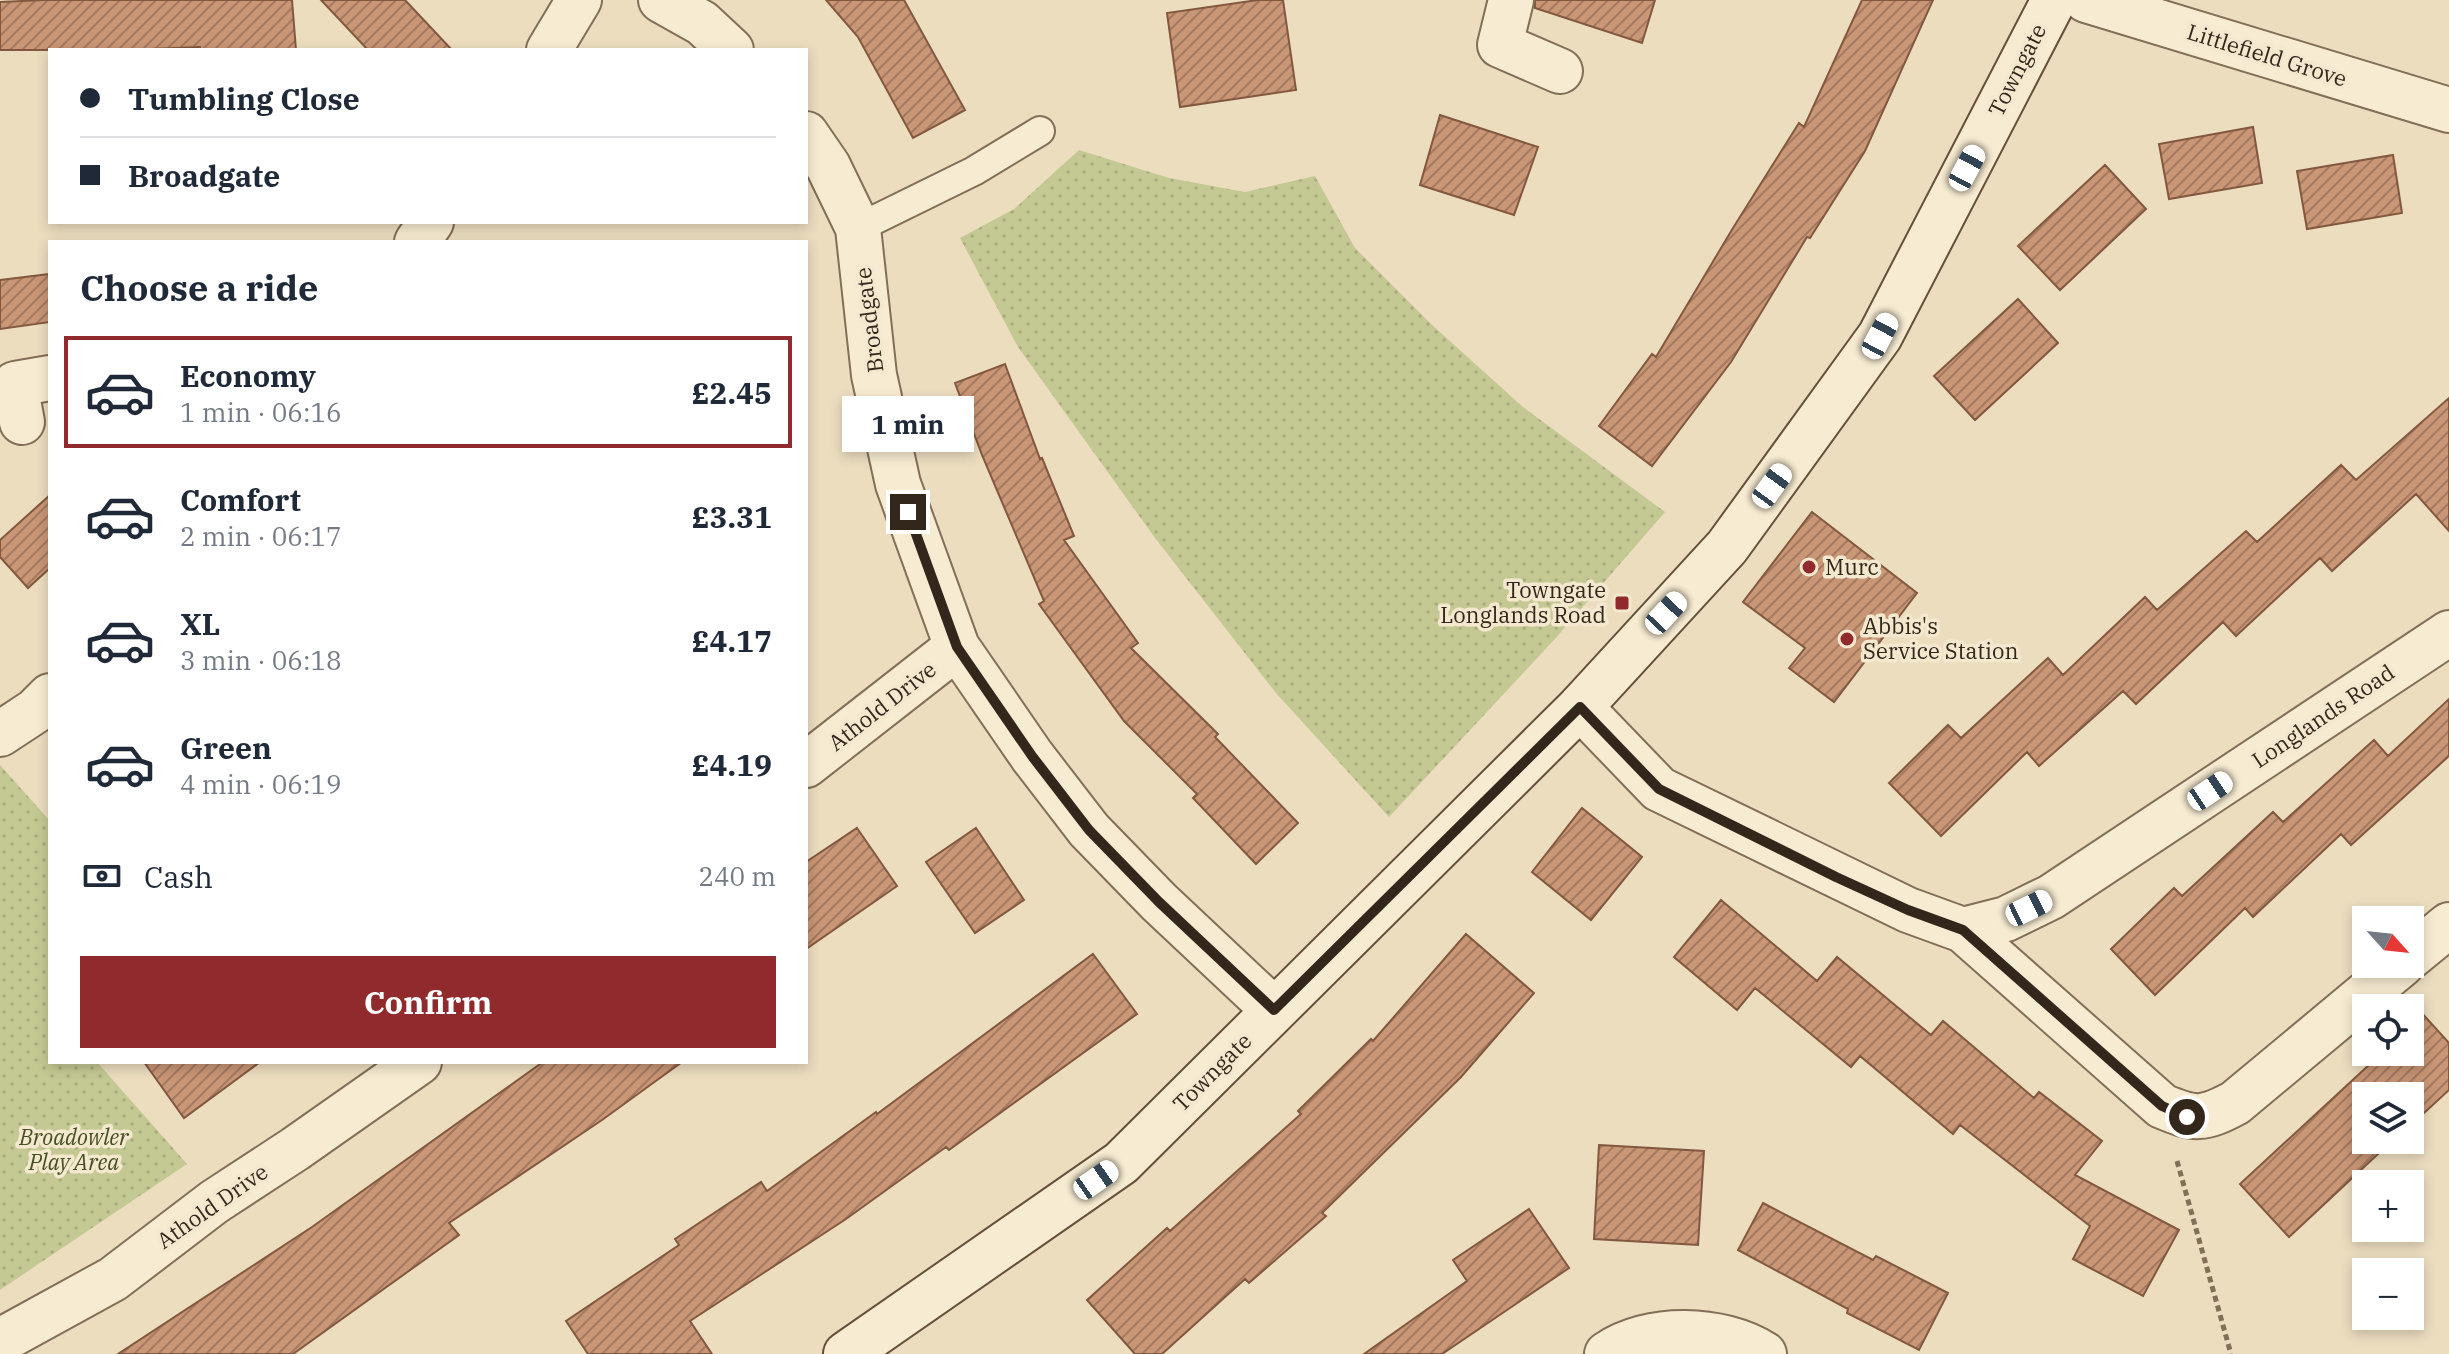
<!DOCTYPE html>
<meta charset="utf-8">
<style>
:root{--surface:#fff;--page:#f6f6f7;--text:#1f2937;--muted:#747a83;--line:#e0e1e3;--accent:#902a2d}
body{margin:0;font-family:"IBM Plex Serif",serif;background:var(--page);color:var(--text);height:100vh;display:flex;flex-direction:column;font-size:30px;white-space:nowrap}
*{box-sizing:border-box;margin:0}
p{font-size:26px;color:var(--muted)}
.icon{flex:none;width:44px;height:44px;fill:none;stroke:currentColor;stroke-width:2;stroke-linecap:round;stroke-linejoin:round}
.map{position:relative;flex:1;overflow:hidden}
.side{position:absolute;left:48px;top:240px;width:760px;height:824px;display:flex;flex-direction:column;background:var(--surface);border-radius:0px;box-shadow:0 4px 12px #0003}
.side>*{flex:none}
.top-card{position:absolute;left:48px;top:48px;width:760px;height:176px;border-radius:0px;box-shadow:0 4px 12px #0003;display:grid;align-content:center;height:176px;padding:0 32px;background:var(--surface)}
.needle{width:52px;rotate:117deg}
.tools{position:absolute;left:2352px;top:906px;display:grid;gap:16px}
.tools a{display:grid;place-items:center;width:72px;height:72px;border-radius:0px;background:var(--surface);box-shadow:0 4px 12px #0003;font-size:40px}
.end{position:absolute;width:36px;height:36px;margin:-18px;border:10px solid #33271c;background:#fff;box-shadow:0 0 0 4px #fff}
.from{border-radius:50%}
.bubble{position:absolute;height:56px;border-radius:0px;background:var(--surface);box-shadow:0 4px 12px #0003;font-size:26px;font-weight:700;line-height:56px;text-align:center}
.car{position:absolute;width:24px;height:48px;margin:-24px -12px;border-radius:10px;box-shadow:0 0 6px 2px #0007;background:linear-gradient(#fff 24%,#345 0 40%,#fff 0 76%,#345 0 86%,#fff 0)}
.top-card b{display:flex;align-items:center;gap:28px;height:76px;font-size:30px}
.top-card b+b{border-top:2px solid var(--line)}
.top-card i{width:20px;height:20px;background:var(--text)}
ul{padding:0;list-style:none}
li{display:flex;align-items:center;gap:24px;height:112px;margin:0 16px 12px;padding:0 16px;border:4px solid transparent;border-radius:0px}
li div{flex:1}
li b{display:block;font-size:30px}
li em{font-style:normal;font-weight:700}
li.on{border-color:var(--accent)}
li>.icon{width:72px;height:72px;stroke-width:1.5}
h2{padding:0 32px;font-size:36px;line-height:96px}
.pay{display:flex;align-items:center;gap:20px;height:88px;padding:0 32px;font-size:30px}
.pay p{margin-inline-start:auto}
.button{display:flex;gap:16px;margin-top:auto;padding:16px 32px}
.button a{flex:1;height:92px;border-radius:0px;background:var(--accent);color:#fff;font-size:32px;font-weight:700;line-height:92px;text-align:center}
.map>svg:first-child{display:block}
.grass{fill:url(#grass-dots)}
.building{fill:url(#building-hatch);stroke:#82583f;stroke-width:2}
.lines{fill:none;stroke-linecap:round;stroke-linejoin:round}
.lane-casing{stroke:#836e58;stroke-width:32}
.street-casing{stroke:#836e58;stroke-width:48}
.secondary-casing{stroke:#654f3b;stroke-width:48}
.path{stroke:#836e58;stroke-width:5;stroke-dasharray:6 4;stroke-linecap:butt}
.lane{stroke:#f7ebd1;stroke-width:28}
.street{stroke:#f7ebd1;stroke-width:44}
.secondary{stroke:#f7ebd1;stroke-width:44}
.route{stroke:#33271c;stroke-width:10}
.poi-dot{fill:#902a2d;stroke:#f4e8ce;stroke-width:3}
.labels{text-anchor:middle;stroke-width:7;stroke-linejoin:round;paint-order:stroke}
.street-label{font-size:22px;fill:#33271c;stroke:#f4e8ce}
.poi-label{font-size:22px;fill:#33271c;stroke:#f4e8ce;text-anchor:start}
.park-label{font-size:22px;font-style:italic;fill:#454f23;stroke:#f4e8ce}
</style>
<div class="map">
<svg width="2449" height="1354" viewBox="0 0 2449 1354">
<defs>
<pattern id="grass-dots" width="8" height="8" patternUnits="userSpaceOnUse" patternTransform="scale(2)"><rect width="8" height="8" fill="#c4c993"/><path d="M2 2h.1M6 6h.1" fill="none" stroke="#a9ad7e" stroke-width="1.8" stroke-linecap="round"/></pattern>
<pattern id="building-hatch" width="6" height="6" patternUnits="userSpaceOnUse" patternTransform="scale(2)"><rect width="6" height="6" fill="#c99676"/><path d="M-1 1l2-2M0 6l6-6M5 7l2-2" fill="none" stroke="#a47a60"/></pattern>
</defs>
<rect width="100%" height="100%" fill="#ecddbf"/>
<path class="grass" d="M 1079,150 L 1169,178 L 1245,192 L 1315,176 L 1355,248 L 1431,324 L 1523,407 L 1665,512 L 1554,640 L 1389,817 L 1276,693 L 1155,538 L 1018,347 L 960,238 L 1014,209 Z
M 0,765 L 50,821 L 50,1062 L 97,1062 L 187,1164 L 0,1290 Z"/>
<path class="building" d="M 44,0 L 292,0 L 296,50 L 200,50 L 200,47 L 124,50 L 0,50 L 0,2 Z
M 321,0 L 405,0 L 452,50 L 368,50 Z
M 826,0 L 904,0 L 965,110 L 913,138 L 858,37 Z
M 1258,0 L 1283,0 L 1296,90 L 1180,107 L 1167,13 Z
M 1535,0 L 1655,0 L 1642,43 L 1535,8 Z
M 1862,0 L 1933,0 L 1865,151 L 1810,238 L 1807,237 L 1731,362 L 1652,466 L 1599,426 L 1652,354 L 1656,357 L 1733,228 L 1799,123 L 1804,127 Z
M 1440,115 L 1538,147 L 1514,215 L 1420,185 Z
M 2253,127 L 2262,183 L 2169,199 L 2159,144 Z
M 2393,155 L 2402,213 L 2307,229 L 2297,171 Z
M 2105,165 L 2146,209 L 2060,290 L 2018,246 Z
M 50,274 L 50,322 L 0,329 L 0,280 Z
M 2018,299 L 2058,343 L 1975,420 L 1934,376 Z
M 1005,364 L 1040,459 L 1042,458 L 1074,536 L 1064,540 L 1138,643 L 1131,648 L 1218,734 L 1215,737 L 1298,823 L 1256,864 L 1193,798 L 1197,794 L 1124,721 L 1039,604 L 1044,601 L 982,455 L 955,383 Z
M 2449,398 L 2449,531 L 2416,494 L 2332,571 L 2320,558 L 2236,636 L 2223,622 L 2136,704 L 2123,691 L 2039,766 L 2027,752 L 1941,836 L 1889,783 L 1948,725 L 1961,738 L 2048,658 L 2063,675 L 2145,597 L 2157,610 L 2246,531 L 2257,542 L 2341,465 L 2356,480 Z
M 50,495 L 50,568 L 28,588 L 0,557 L 0,540 Z
M 1812,512 L 1917,593 L 1834,702 L 1789,668 L 1805,648 L 1743,602 Z
M 2449,699 L 2449,756 L 2351,845 L 2341,834 L 2253,917 L 2245,908 L 2155,995 L 2111,949 L 2174,888 L 2182,896 L 2273,812 L 2283,822 L 2374,740 L 2388,756 Z
M 1582,808 L 1642,857 L 1591,920 L 1532,872 Z
M 857,828 L 897,886 L 806,949 L 806,862 Z
M 976,828 L 1024,900 L 975,933 L 926,862 Z
M 1721,900 L 1817,981 L 1837,957 L 1931,1035 L 1943,1021 L 2034,1098 L 2039,1092 L 2102,1141 L 2075,1175 L 2179,1230 L 2143,1296 L 2073,1259 L 2090,1226 L 1960,1125 L 1953,1134 L 1860,1056 L 1851,1067 L 1755,988 L 1737,1010 L 1674,957 Z
M 1466,934 L 1534,993 L 1461,1077 L 1322,1213 L 1326,1216 L 1249,1283 L 1245,1279 L 1162,1354 L 1135,1354 L 1087,1300 L 1167,1228 L 1170,1231 L 1301,1114 L 1298,1111 L 1371,1039 L 1373,1041 Z
M 1093,954 L 1137,1014 L 949,1150 L 946,1147 L 846,1219 L 690,1321 L 712,1354 L 588,1354 L 566,1321 L 679,1245 L 675,1239 L 761,1182 L 767,1191 L 876,1112 L 877,1114 Z
M 2410,1000 L 2449,1043 L 2449,1090 L 2410,1126 L 2410,1096 L 2366,1096 L 2366,1140 L 2393,1140 L 2289,1237 L 2240,1184 L 2383,1052 L 2410,1052 Z
M 144,1062 L 260,1062 L 184,1118 Z
M 543,1062 L 682,1062 L 602,1120 L 449,1223 L 459,1235 L 293,1354 L 118,1354 L 312,1227 Z
M 1599,1145 L 1704,1151 L 1698,1245 L 1594,1239 Z
M 1763,1203 L 1873,1260 L 1876,1256 L 1948,1293 L 1919,1350 L 1847,1313 L 1848,1309 L 1738,1250 Z
M 1529,1209 L 1569,1268 L 1442,1354 L 1364,1354 L 1467,1281 L 1453,1260 Z"/>
<g class="lines">
<defs>
<path id="lane" d="M 858,228 L 974,171 L 1040,131"/>
<path id="street" d="M 661,0 L 702,23 L 731,50
M 1511,0 L 1500,45 L 1560,71
M 2086,0 L 2449,110
M 549,50 L 579,0
M 806,134 L 828,166 L 858,228 L 874,375 L 898,484 L 957,647 L 1032,756 L 1089,830 L 1159,902 L 1274,1010
M 417,242 L 431,222
M 22,422 L 15,384 L 50,378
M 1580,707 L 1659,789 L 1908,910 L 1963,930 L 2006,919 L 2051,897 L 2449,633
M 0,734 L 35,711 L 50,696
M 806,765 L 957,647
M 1963,930 L 2162,1106 C 2195,1120 2203,1120 2235,1103 L 2402,964
M 2410,957 L 2449,925
M 0,1341 L 113,1279 L 214,1202 L 295,1149 L 419,1062
M 1607,1354 C 1648,1325 1722,1327 1764,1354"/>
<path id="secondary" d="M 846,1354 L 1121,1163 L 1580,707 L 1727,547 L 1880,336 L 2054,0"/>
</defs>
<use href="#lane" class="lane-casing"/>
<use href="#street" class="street-casing"/>
<use href="#secondary" class="secondary-casing"/>
<path class="path" d="M 2177,1161 L 2231,1354"/>
<use href="#lane" class="lane"/>
<use href="#street" class="street"/>
<use href="#secondary" class="secondary"/>
</g>
<g class="lines">
<path class="route" d="M 908,512 L 957,647 L 1032,756 L 1089,830 L 1159,902 L 1274,1010 L 1580,707 L 1659,789 L 1836,877 L 1908,910 L 1963,930 L 2162,1106 L 2187,1117"/>
</g>
<g class="poi-dot">
<circle cx="1809" cy="567" r="8"/>
<rect x="1614" y="595" width="16" height="16" rx="4"/>
<circle cx="1847" cy="639" r="8"/>
</g>
<g class="labels">
<g class="street-label">
<text transform="translate(2267 55) rotate(17)" y="8">Littlefield Grove</text>
<text transform="translate(2017 70) rotate(-63)" y="8">Towngate</text>
<text transform="translate(869 320) rotate(-97)" y="8">Broadgate</text>
<text transform="translate(882 706) rotate(-38)" y="8">Athold Drive</text>
<text transform="translate(2323 716) rotate(-34)" y="8">Longlands Road</text>
<text transform="translate(1212 1072) rotate(-45)" y="8">Towngate</text>
<text transform="translate(212 1206) rotate(-35)" y="8">Athold Drive</text>
</g>
<g class="poi-label">
<text x="1825" y="575">Murc</text>
<text x="1606" y="598" text-anchor="end">Towngate<tspan x="1606" dy="25">Longlands Road</tspan></text>
<text x="1863" y="634">Abbis's<tspan x="1863" dy="25">Service Station</tspan></text>
</g>
<g class="park-label">
<text x="74" y="1145">Broadowler<tspan x="74" dy="25">Play Area</tspan></text>
</g>
</g>
</svg>
<div class="tools">
<a><svg class="needle" viewBox="-14 -14 28 28"><path d="M0-13l5 13h-10z" fill="#e53935"/><path d="M0 13l5-13h-10z" fill="#747a83"/></svg></a>
<a><svg class="icon" aria-label="locate" viewBox="0 0 24 24"><circle cx="12" cy="12" r="6"/><path d="M12 2v4M12 18v4M2 12h4M18 12h4"/></svg></a>
<a><svg class="icon" aria-label="layers" viewBox="0 0 24 24"><path d="M12 4l9 5-9 5-9-5zM3 14l9 5 9-5"/></svg></a>
<a>+</a>
<a>−</a>
</div>
<i class="end from" style="left:2187px;top:1117px"></i>
<i class="end" style="left:908px;top:512px"></i>
<div class="bubble" style="left:842px;top:396px;width:132px">1 min</div>
<i class="car" style="left:1967px;top:168px;rotate:28deg"></i>
<i class="car" style="left:1880px;top:336px;rotate:28deg"></i>
<i class="car" style="left:1772px;top:486px;rotate:36deg"></i>
<i class="car" style="left:1666px;top:613px;rotate:43deg"></i>
<i class="car" style="left:2210px;top:791px;rotate:56deg"></i>
<i class="car" style="left:2029px;top:908px;rotate:64deg"></i>
<i class="car" style="left:1096px;top:1180px;rotate:55deg"></i>
<div class="top-card">
<b><i class="from"></i>Tumbling Close</b>
<b><i></i>Broadgate</b>
</div>
<section class="side">
<h2>Choose a ride</h2>
<ul>
<li class="on"><svg class="icon" aria-label="car" viewBox="0 0 24 24"><path d="M5 17H2v-5l4-1 3-4h7l3 4 3 1v5h-3M9 17h6M6 11h13"/><circle cx="7" cy="17" r="2"/><circle cx="17" cy="17" r="2"/></svg><div><b>Economy</b><p>1 min · 06:16</p></div><em>£2.45</em></li>
<li><svg class="icon" aria-label="car" viewBox="0 0 24 24"><path d="M5 17H2v-5l4-1 3-4h7l3 4 3 1v5h-3M9 17h6M6 11h13"/><circle cx="7" cy="17" r="2"/><circle cx="17" cy="17" r="2"/></svg><div><b>Comfort</b><p>2 min · 06:17</p></div><em>£3.31</em></li>
<li><svg class="icon" aria-label="car" viewBox="0 0 24 24"><path d="M5 17H2v-5l4-1 3-4h7l3 4 3 1v5h-3M9 17h6M6 11h13"/><circle cx="7" cy="17" r="2"/><circle cx="17" cy="17" r="2"/></svg><div><b>XL</b><p>3 min · 06:18</p></div><em>£4.17</em></li>
<li><svg class="icon" aria-label="car" viewBox="0 0 24 24"><path d="M5 17H2v-5l4-1 3-4h7l3 4 3 1v5h-3M9 17h6M6 11h13"/><circle cx="7" cy="17" r="2"/><circle cx="17" cy="17" r="2"/></svg><div><b>Green</b><p>4 min · 06:19</p></div><em>£4.19</em></li>
</ul>
<div class="pay"><svg class="icon" aria-label="cash" viewBox="0 0 24 24"><path d="M3 7h18v10H3z"/><circle cx="12" cy="12" r="2"/></svg>Cash<p>240 m</p></div>
<div class="button"><a>Confirm</a></div>
</section>
</div>
